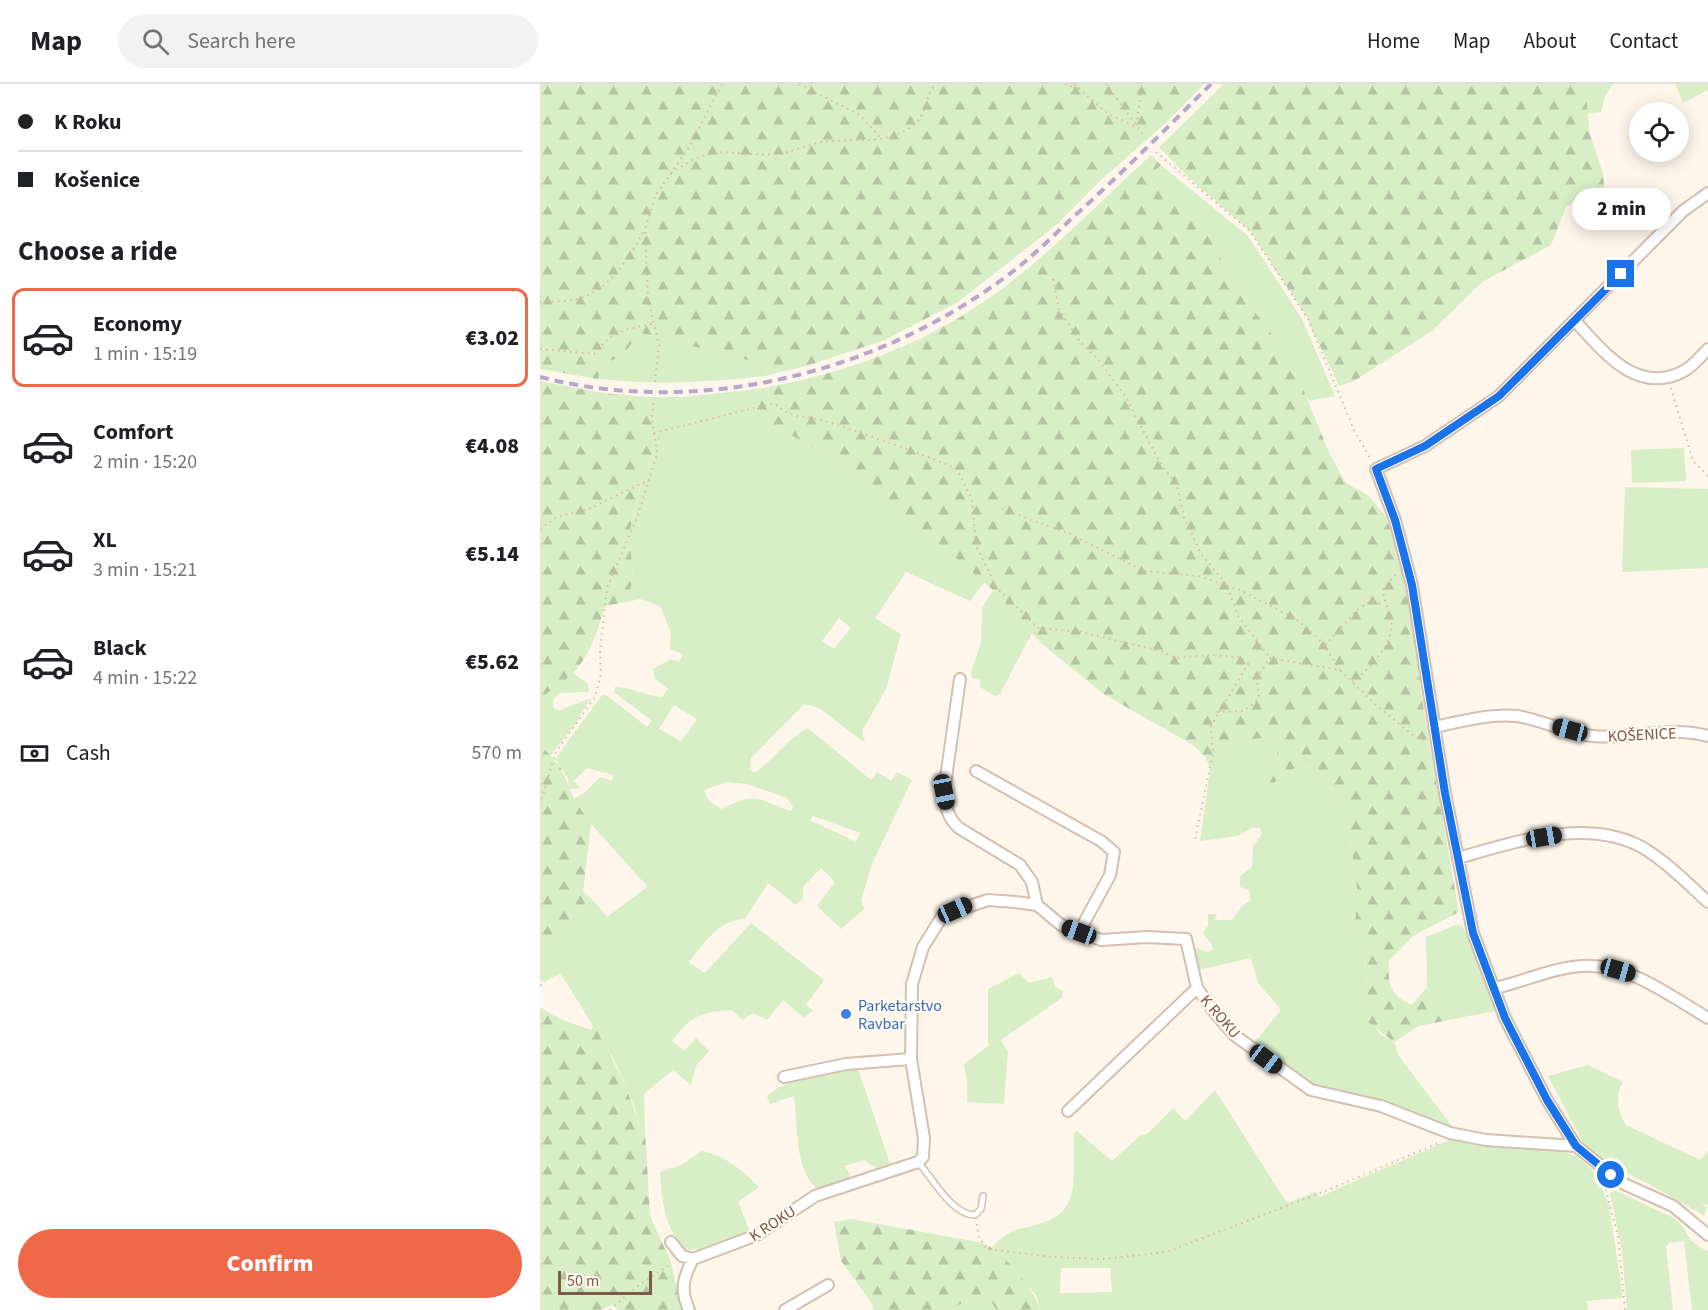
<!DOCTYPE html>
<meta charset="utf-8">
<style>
:root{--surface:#fff;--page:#f2f2f2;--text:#202124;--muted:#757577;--line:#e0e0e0;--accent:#ef6948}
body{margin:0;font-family:"Source Sans 3",sans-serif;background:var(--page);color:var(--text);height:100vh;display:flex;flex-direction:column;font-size:22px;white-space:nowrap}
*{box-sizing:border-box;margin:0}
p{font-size:20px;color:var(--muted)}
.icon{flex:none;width:33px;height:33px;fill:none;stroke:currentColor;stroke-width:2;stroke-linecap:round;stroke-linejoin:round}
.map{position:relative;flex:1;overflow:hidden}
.side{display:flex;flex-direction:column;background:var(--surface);width:540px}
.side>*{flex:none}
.hud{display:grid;align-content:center;height:132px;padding:0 18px;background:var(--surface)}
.tools{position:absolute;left:1089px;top:18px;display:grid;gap:12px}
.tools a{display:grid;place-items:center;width:60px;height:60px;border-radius:50%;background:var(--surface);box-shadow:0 3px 15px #0003;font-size:30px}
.scale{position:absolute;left:18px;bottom:15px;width:94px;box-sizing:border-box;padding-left:6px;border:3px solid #7c5b4a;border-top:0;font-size:16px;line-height:21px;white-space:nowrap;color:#7c5b4a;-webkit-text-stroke:4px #fffaf2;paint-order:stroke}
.end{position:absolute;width:27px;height:27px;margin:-14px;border:8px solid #1a73e8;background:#fff;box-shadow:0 0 0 3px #fff}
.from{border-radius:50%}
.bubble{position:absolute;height:42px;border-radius:21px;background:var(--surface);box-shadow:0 3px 15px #0003;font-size:20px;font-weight:800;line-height:42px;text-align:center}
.car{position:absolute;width:18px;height:36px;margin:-18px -9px;border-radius:8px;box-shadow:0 0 4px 2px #0007;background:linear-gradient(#222 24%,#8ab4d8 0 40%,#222 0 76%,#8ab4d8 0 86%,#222 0)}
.hud b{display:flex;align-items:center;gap:21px;height:57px;font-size:22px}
.hud b+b{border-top:2px solid var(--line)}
.hud i{width:15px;height:15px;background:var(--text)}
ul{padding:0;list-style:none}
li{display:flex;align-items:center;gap:18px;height:99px;margin:0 12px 9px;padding:0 6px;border:3px solid transparent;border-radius:12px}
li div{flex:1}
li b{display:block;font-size:22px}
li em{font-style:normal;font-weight:800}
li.on{border-color:var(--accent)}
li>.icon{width:54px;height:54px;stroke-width:1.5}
h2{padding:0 18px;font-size:27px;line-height:72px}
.pay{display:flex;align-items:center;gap:15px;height:66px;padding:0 18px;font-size:22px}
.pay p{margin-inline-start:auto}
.button{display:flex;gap:12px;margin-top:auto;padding:12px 18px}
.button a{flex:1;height:69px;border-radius:36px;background:var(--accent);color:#fff;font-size:24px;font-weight:800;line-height:69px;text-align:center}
header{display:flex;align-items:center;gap:36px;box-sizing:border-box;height:84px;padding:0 30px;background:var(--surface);border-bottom:2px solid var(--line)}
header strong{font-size:28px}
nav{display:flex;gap:33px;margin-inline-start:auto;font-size:21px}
.search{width:420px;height:54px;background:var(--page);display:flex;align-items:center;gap:15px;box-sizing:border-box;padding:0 21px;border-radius:33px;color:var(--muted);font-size:22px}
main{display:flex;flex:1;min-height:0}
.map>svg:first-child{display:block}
.grass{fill:#d8eec7;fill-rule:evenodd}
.forest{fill:url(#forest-firs)}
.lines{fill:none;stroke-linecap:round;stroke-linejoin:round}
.service-casing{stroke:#d4bfb1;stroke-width:8}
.minor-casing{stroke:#d4bfb1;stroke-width:14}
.path{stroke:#dcb7a2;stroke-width:2;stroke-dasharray:1.5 4.5;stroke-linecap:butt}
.service{stroke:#fff;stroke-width:5}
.minor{stroke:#fff;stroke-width:10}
.rail{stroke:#b9a6cb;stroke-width:4;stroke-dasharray:9 6;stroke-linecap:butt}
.route{stroke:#1a73e8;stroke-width:8}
.shop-dot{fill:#3f7fe0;stroke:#fffaf2;stroke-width:2}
.labels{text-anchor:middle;stroke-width:4.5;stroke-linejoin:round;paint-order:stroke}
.street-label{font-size:16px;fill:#7c5b4a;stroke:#fffaf2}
.shop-label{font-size:16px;fill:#366cbe;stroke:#fffaf2;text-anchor:start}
</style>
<header>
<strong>Map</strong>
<div class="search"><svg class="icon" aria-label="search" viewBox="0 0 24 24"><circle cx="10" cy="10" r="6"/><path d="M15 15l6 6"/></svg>Search here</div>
<nav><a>Home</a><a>Map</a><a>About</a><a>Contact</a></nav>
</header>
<main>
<section class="side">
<div class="hud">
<b><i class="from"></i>K Roku</b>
<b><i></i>Košenice</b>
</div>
<h2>Choose a ride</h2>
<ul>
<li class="on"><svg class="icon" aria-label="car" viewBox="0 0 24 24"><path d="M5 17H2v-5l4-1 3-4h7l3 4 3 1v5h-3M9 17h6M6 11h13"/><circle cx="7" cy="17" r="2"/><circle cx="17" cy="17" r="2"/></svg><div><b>Economy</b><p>1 min · 15:19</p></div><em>€3.02</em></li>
<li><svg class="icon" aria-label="car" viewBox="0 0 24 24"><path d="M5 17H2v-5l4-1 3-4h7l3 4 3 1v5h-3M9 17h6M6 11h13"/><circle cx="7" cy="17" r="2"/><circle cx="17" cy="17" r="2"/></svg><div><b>Comfort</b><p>2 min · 15:20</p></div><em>€4.08</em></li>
<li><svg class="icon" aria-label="car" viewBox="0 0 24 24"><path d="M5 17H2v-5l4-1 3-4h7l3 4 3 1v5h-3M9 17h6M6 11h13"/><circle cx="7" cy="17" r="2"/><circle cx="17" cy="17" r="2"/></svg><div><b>XL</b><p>3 min · 15:21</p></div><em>€5.14</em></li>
<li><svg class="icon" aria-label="car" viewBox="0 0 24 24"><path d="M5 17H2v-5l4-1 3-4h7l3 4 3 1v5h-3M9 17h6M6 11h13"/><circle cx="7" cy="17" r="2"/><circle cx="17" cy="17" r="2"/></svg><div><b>Black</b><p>4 min · 15:22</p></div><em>€5.62</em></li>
</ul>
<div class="pay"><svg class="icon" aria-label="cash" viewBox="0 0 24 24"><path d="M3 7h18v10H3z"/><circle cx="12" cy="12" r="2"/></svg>Cash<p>570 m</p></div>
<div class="button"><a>Confirm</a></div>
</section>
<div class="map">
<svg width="1168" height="1226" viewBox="0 0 1168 1226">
<defs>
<pattern id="forest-firs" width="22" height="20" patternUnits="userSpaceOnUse" patternTransform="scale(1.5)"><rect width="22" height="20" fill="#d8eec7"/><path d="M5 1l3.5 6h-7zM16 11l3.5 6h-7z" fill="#b4c4a4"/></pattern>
</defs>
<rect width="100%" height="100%" fill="#fef6eb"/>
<path class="grass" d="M 1045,0 L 1073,0 L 1065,12 L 1061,28 L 1048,30 Z
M 1135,0 L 1168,0 L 1168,6 L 1143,19 Z
M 621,81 L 708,152 L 762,235 L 795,312 L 769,317 L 740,261 L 696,203 L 668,150 L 619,107 L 612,97 L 612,90 Z
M 100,249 L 227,281 L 225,292 C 169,299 114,301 58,295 L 62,280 L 81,273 Z
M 210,306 L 212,322 L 232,340 L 293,375 L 330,400 L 445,498 L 430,517 L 366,488 L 335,534 L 361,550 L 346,605 L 322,647 L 325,659 L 279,624 L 264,620 L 211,674 L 210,686 L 214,689 C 234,676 247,654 268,644 L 331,696 L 337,688 L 351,697 L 357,688 L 372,696 L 332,780 L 321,817 L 324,825 L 301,845 L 277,822 L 295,798 L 281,784 L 263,803 L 263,814 L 256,821 L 228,799 L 205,835 C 178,836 165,859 149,878 L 165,889 L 211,839 L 284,896 L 266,921 L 273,926 L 264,934 L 243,916 L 227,936 L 213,929 L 202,936 L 192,926 C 161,928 151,932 132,957 L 144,967 L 156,954 L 169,967 L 156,982 L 151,1001 L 133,986 L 104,1010 L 105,1046 L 100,1045 L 95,1024 L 74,976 L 26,898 L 20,890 L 5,898 L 0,897 L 0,865 L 51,814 L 67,833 L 106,804 L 106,801 L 51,740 L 34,715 L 45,708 L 60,693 L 72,697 L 73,691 L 47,684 L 34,697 L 40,704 L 29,705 L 28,694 L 15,675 L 62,611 L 68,612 L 107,643 L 112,637 L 74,608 L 75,603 C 92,603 105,612 122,613 L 128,605 L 115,595 L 113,585 L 131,575 L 139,578 L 143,570 L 130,565 L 131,549 L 120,522 L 100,515 L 86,518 C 100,484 86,473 91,441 C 96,408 111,376 123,345 L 107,313 L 142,313 ZM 299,534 L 311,544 L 294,565 L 282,557 ZM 134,621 L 157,635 L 141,657 L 119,645 ZM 187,698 L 207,700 L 247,714 L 253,723 L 251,727 C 216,715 218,707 181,725 L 169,717 L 164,706 ZM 273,732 L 320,749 L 316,758 L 270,736 Z
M 1144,364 L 1146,397 L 1092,399 L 1091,366 Z
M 1085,403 L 1168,405 L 1168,484 L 1082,488 Z
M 453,506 L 492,549 L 460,610 L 455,612 L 440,603 L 440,596 L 432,594 L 431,588 L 441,559 L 442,524 Z
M 33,589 L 48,600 L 49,608 L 19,609 L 13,617 L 13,623 L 18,627 L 51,614 L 36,639 L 10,672 L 0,660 L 0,618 L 6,608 Z
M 729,653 L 738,660 L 737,671 L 726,688 L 734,699 C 748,685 756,681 776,683 L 807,730 L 818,813 L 815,837 L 825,874 L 827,900 L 821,925 L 840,950 L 854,958 L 859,972 L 915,1046 L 765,998 L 713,960 L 741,926 L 718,899 L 711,874 L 659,886 L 655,863 L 667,868 L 673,865 L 671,859 L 663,849 L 668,841 L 668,830 L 677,830 L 675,836 L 692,836 L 703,821 L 711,816 L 709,806 L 700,803 L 700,792 L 712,783 L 713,762 L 722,750 L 720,744 L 712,744 L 698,752 L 660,757 L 670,685 L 695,658 Z
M 918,840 L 923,843 L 956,927 L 929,932 C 918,924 905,928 892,920 L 891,910 L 887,903 L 886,853 Z
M 479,889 L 489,899 L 512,893 L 515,903 L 523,907 L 522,914 L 461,956 L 468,968 L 464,1020 L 427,1018 L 427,999 L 424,980 L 448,962 L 448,905 Z
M 1048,981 L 1083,998 C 1074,1011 1078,1028 1086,1041 L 1160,1076 L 1168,1067 L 1168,1121 L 1162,1119 L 1167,1124 L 1164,1132 L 1111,1101 L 1077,1085 L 1045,1062 L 1008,992 Z
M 308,985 L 318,985 L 351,1082 C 338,1087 335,1084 325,1076 L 304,1082 L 310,1089 L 309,1094 L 278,1106 C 254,1085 258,1043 254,1012 L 230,1020 L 227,1012 C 242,996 284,990 308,985 Z
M 675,1006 L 747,1119 L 776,1108 L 779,1113 L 911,1055 L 1011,1064 L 1036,1072 L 1055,1088 L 1069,1121 L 1083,1214 L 1047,1217 L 1048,1226 L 500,1226 L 496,1211 L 452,1163 C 459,1156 469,1147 479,1145 C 506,1139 531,1134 533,1100 C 535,1083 533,1066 534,1049 L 537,1047 L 572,1077 L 601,1051 L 606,1051 L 633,1024 L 645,1037 ZM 521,1184 L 570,1184 L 572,1208 L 520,1209 Z
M 162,1067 C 186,1072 202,1086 219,1103 L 198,1118 L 211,1150 L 163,1165 L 145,1166 C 123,1140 123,1121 120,1088 L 141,1081 Z
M 1074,1106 L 1134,1134 C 1151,1147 1143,1157 1168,1167 L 1168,1226 L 1152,1226 L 1144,1157 L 1129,1159 L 1126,1163 L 1133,1226 L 1087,1226 L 1082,1167 L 1070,1109 Z
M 446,1208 L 456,1226 L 408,1226 Z"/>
<path class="forest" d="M 0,0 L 664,0 L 625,40 L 563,94 L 515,142 L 418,218 L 345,256 L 266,282 L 225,292 L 227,281 L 100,249 L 81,273 L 62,280 L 58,295 L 0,285 Z
M 684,0 L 1045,0 L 1050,51 L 1063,89 L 1064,107 L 1056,112 L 1042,114 L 1026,123 L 1011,161 L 942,198 L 892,247 L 814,297 L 799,302 L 765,230 L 710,147 L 649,94 L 619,63 Z
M 611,71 L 621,81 L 612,90 L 612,97 L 619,107 L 656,136 L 668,150 L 696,203 L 740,261 L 757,290 L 788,366 L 805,398 L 829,412 L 845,431 L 859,469 L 870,520 L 884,628 L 919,828 L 873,852 L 849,877 C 847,901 851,911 872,921 L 887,903 L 891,910 L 892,920 C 905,928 918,924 929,932 L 879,942 L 854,958 L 828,938 L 821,925 L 827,900 L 825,874 L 815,837 L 818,813 L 807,730 L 776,683 C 756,681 748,685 734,699 L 727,697 L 726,688 L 737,671 L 738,660 L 728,653 L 695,658 L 670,685 L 666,674 L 653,661 L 565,611 L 502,560 L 453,506 L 330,400 L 293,375 L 232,340 L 212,322 L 210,306 C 297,293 383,262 455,210 C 511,169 560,118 611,71 Z
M 0,297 L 63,309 L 107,313 L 123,345 C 111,376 96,408 91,441 C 86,473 100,484 86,518 L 65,522 C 56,551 49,577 25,596 C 15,604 7,607 0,618 Z
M 0,660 L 21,684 L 34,715 L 51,740 L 43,808 L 51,814 L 0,865 Z
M 0,923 L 20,935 L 51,946 L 54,941 C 72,974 91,1008 100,1045 L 105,1046 L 110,1132 L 131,1178 L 140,1217 L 145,1226 L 78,1226 L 73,1221 L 60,1226 L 0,1226 Z
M 312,1135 L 443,1159 C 463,1168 494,1205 500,1226 L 456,1226 L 446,1208 L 408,1226 L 334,1226 L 330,1217 L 301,1177 L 294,1138 Z"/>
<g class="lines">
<defs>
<path id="service" d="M 378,1078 C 393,1095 412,1131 435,1131 L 441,1125 L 443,1112"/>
<path id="minor" d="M 1035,237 C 1064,268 1097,312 1144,287 C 1153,282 1161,272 1168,265
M 420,595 L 404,708 C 406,723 407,733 419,744 L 480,781 L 492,798 L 497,821
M 894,643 C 921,638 949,629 977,632 C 1002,636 1027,649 1053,652 C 1091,656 1131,641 1168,652
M 436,687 L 561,757 L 574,768 L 570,791 L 539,848
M 918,774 C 975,758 1049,732 1105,765 C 1128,779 1148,800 1168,818
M 955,904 C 982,898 1012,884 1041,882 C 1089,879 1128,911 1168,934
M 244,993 L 306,980 L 371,975
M 528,1027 L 657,904
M 1036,1062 L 1082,1099 L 1133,1122 L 1168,1151
M 131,1158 L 142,1172 L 153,1175 L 217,1151 L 275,1112 L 378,1078 L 383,1073 L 384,1054 L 371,975 L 372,900 L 383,863 L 403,831 L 448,816 L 475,818 L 497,821 L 521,841 L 561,856 L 606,853 L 646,855 L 657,904 L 675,929 L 694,951 L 771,1006 L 841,1022 L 910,1049 L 946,1056 L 1036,1062 L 1007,1016 L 965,934 L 933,849 L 905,709 L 872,501 L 855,436 L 836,385 L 885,362 L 959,312 L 1143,127 L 1168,109
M 149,1226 C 140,1206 143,1194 153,1175
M 245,1226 L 288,1201"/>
</defs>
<use href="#service" class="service-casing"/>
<use href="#minor" class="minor-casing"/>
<path class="path" d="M 259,0 L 320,31 L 341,54
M 525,0 L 539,5
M 534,0 L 568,30 L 596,43 L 602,0
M 566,0 L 605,53
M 616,68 L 710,147 L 768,235 L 814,346 L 830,374
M 131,89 C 141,83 152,75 164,71 C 188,64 216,74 242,69 C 259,66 273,58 291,57 C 318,55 347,60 371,43 C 389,31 384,11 396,0
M 513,195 L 519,225 L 540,258 L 558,275 L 585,312 L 619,377 L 637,402 L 644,433 L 661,470 L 687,501 L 698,532 L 730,574
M 0,218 C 11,217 23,218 33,216 C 70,208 88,175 105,145
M 0,265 L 54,270 C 73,246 83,246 112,240
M 115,298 L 119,261 L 108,214 L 105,145 L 115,112 L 148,65 L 182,0
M 1131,304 L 1153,377 L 1168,392
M 114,349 L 234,319 C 256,338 261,329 285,337 C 329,352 374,366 417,385 L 432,416 L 436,462 L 457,504 L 498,544 L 541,548 L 621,567 L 636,574 L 672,571 L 698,573 L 708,580 L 671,642 L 673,669 L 655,755
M 462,425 L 530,450 L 604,487 L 659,492 L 700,506 L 756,535 L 782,558 L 800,586
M 0,445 L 17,433 L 49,425 L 109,396
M 785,561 L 817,526 L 831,517 L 844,521
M 812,598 C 828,586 855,560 851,537 C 850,526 844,519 843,506 L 856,490
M 677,628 L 703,627 L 715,619 L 719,611 L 717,594 L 730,574 L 800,586 L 837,622 L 873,651 L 886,657
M 0,721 L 16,668 L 55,613 L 61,590 L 60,567 L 67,504 L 97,434 L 117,370 L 112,333 L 114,315
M 0,901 L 3,901
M 1064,1100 L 1078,1152 L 1085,1226
M 437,1140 L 439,1153 L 447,1165 L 512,1173 L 564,1175 L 626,1168 L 788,1106 L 901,1058
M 70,1226 L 95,1204 L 132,1179"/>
<use href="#service" class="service"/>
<use href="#minor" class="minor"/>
<path class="rail" d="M 0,293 C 163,335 345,287 476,185 C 495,170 513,152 530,136 C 579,92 625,46 671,0"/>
</g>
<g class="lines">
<path class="route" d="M 1071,1091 L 1036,1062 L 1007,1016 L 965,934 L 933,849 L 905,709 L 872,501 L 855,436 L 836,385 L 885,362 L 959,312 L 1081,190"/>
</g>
<circle class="shop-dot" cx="306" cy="930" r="6"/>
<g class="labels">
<g class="street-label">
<text transform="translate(1102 650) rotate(-3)" y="6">KOŠENICE</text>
<text transform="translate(681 932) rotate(49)" y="6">K ROKU</text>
<text transform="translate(232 1139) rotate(-33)" y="6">K ROKU</text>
</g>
<g class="shop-label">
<text x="318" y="927">Parketarstvo<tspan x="318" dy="18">Ravbar</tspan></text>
</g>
</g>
</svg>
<div class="tools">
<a><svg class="icon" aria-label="locate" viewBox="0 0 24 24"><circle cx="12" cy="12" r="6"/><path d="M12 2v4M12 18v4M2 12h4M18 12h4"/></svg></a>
</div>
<div class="scale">50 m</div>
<i class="end from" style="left:1071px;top:1091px"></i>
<i class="end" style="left:1081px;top:190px"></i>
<div class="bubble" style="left:1032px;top:104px;width:99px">2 min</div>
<i class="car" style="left:1030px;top:646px;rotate:285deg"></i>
<i class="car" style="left:404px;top:708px;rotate:169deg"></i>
<i class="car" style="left:1004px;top:753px;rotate:81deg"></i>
<i class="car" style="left:415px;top:826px;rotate:66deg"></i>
<i class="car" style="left:539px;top:848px;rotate:290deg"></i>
<i class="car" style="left:1078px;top:886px;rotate:106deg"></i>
<i class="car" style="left:726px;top:975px;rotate:127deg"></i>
</div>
</main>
